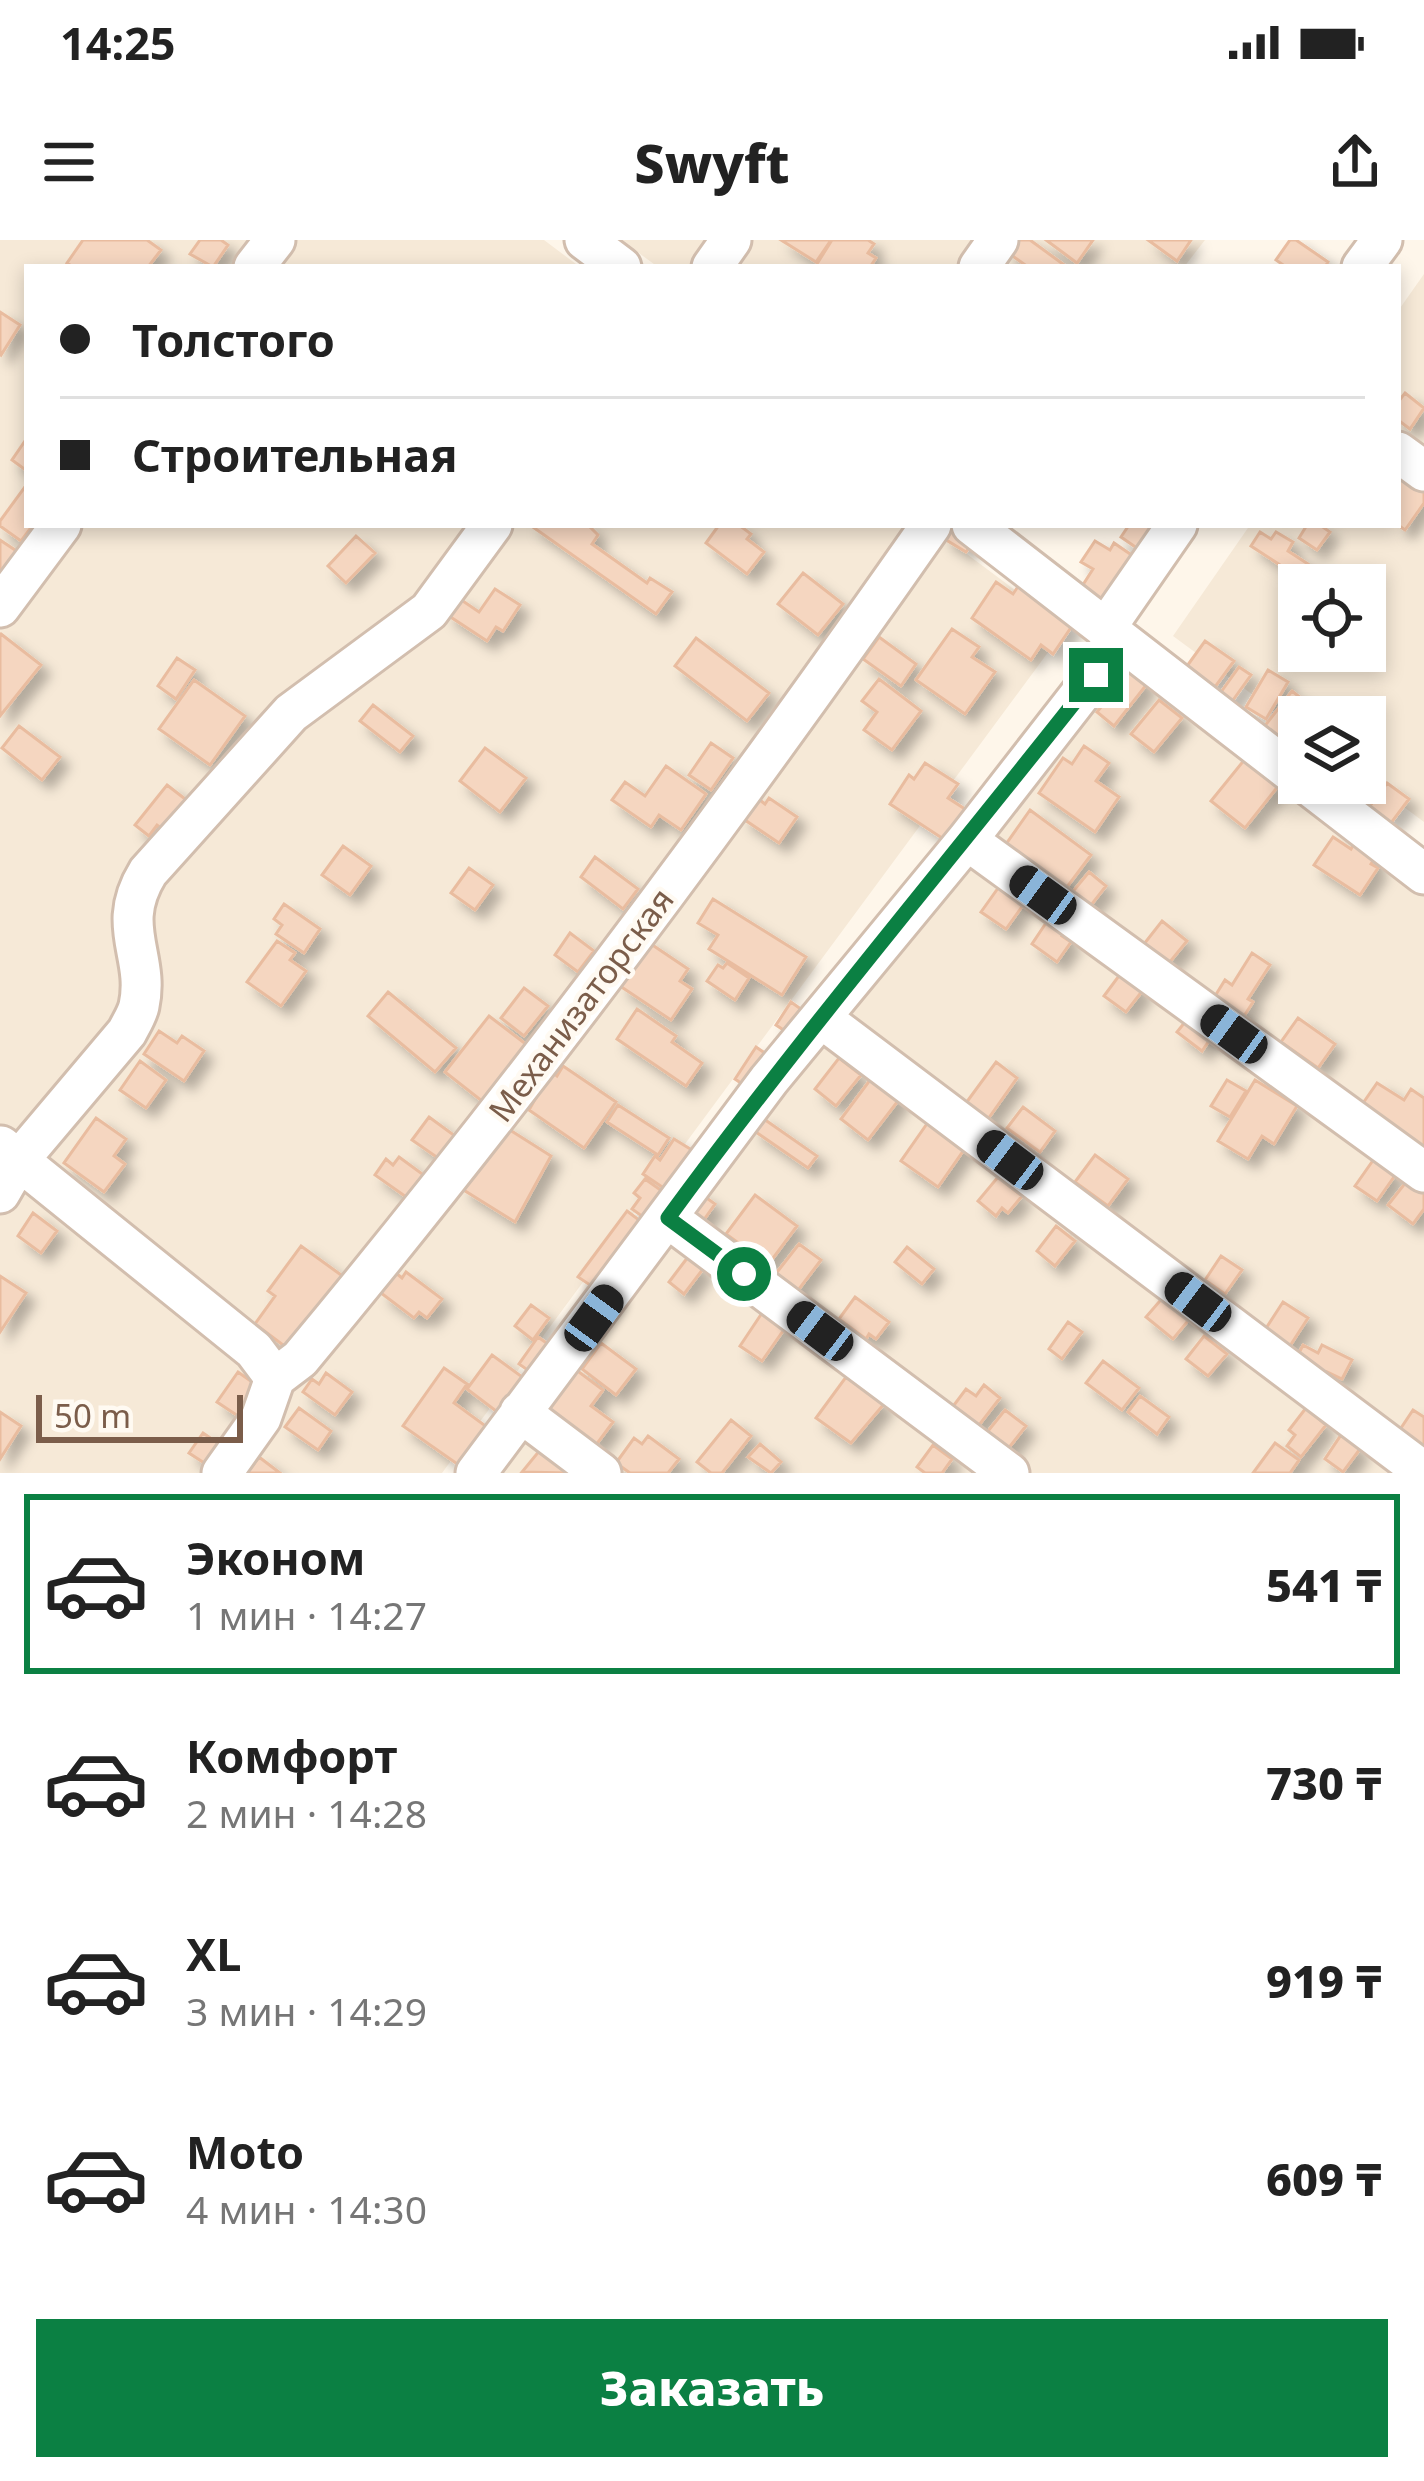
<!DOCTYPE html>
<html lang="ru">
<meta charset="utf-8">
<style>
:root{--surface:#fff;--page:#f2f2f2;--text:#222;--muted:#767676;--line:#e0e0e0;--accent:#0b8043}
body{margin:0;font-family:"Noto Sans",sans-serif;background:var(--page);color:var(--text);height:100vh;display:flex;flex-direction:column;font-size:45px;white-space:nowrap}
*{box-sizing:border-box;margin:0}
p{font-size:39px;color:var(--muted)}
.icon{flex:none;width:66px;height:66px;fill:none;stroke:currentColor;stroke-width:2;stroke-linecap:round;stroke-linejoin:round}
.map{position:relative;height:1233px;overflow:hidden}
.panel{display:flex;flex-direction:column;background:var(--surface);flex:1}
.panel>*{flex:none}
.hud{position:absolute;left:24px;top:24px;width:1377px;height:264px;border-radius:0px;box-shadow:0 6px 18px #0003;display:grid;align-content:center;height:264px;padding:0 36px;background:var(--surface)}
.fabs{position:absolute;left:1278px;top:324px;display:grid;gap:24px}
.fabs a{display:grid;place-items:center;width:108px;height:108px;border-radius:0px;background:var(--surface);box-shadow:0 6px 18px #0003;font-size:60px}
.scale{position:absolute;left:36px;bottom:30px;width:207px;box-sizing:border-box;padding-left:12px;border:6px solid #7b5d4a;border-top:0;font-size:33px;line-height:42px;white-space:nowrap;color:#7b5d4a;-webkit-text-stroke:9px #fffaf2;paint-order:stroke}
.end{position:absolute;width:54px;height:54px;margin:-27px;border:15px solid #0b8043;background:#fff;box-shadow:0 0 0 6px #fff}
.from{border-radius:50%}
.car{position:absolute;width:36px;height:72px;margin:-36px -18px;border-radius:15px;box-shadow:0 0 9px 3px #0007;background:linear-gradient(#222 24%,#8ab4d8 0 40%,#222 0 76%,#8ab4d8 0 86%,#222 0)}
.hud b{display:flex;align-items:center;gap:42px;height:114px;font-size:45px}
.hud b+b{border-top:3px solid var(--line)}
.hud i{width:30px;height:30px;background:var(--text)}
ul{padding:21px 0 0;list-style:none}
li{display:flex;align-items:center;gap:36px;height:180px;margin:0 24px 18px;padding:0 12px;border:6px solid transparent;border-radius:0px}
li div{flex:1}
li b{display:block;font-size:45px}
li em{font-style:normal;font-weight:800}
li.active{border-color:var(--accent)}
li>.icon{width:108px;height:108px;stroke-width:1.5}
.action{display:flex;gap:24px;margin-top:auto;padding:24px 36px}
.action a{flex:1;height:138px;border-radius:0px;background:var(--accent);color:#fff;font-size:48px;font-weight:800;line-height:138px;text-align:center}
.status{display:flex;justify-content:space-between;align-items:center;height:84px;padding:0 60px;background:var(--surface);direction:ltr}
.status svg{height:33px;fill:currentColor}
header{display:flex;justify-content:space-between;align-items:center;height:156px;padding:0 36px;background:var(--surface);font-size:54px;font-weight:800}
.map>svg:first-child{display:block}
.residential{fill:#f6e9d7;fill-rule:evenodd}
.building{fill:#f5d6c0;stroke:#e9bc9f;stroke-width:3;filter:url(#shadow)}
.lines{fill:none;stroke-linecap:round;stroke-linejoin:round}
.minor-casing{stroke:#d2beae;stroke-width:45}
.minor{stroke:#fff;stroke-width:39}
.route{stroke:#0b8043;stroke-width:15}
.labels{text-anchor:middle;stroke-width:9;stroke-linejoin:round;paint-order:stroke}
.street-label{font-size:33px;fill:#7b5d4a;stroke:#fffaf2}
</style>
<div class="status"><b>14:25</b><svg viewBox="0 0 49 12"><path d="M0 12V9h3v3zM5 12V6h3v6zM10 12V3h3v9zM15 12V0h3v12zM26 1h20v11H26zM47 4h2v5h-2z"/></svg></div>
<header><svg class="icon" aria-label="menu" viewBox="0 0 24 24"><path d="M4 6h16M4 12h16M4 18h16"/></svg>Swyft<svg class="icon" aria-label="share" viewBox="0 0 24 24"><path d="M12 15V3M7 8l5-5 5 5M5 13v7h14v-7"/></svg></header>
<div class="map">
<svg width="1424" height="1233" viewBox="0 0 1424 1233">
<defs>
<filter id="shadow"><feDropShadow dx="9" dy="9" stdDeviation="6" flood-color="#0004"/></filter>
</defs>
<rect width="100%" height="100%" fill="#fef6ea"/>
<path class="residential" d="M 0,0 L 544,0 L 580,27 L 27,27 L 27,285 L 928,285 L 1066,388 L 442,1233 L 0,1233 Z
M 621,0 L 1205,0 L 1184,27 L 658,27 Z
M 1424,34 L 1424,582 L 1365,538 L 1365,477 L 1299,477 L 1299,489 L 1173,396 L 1250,285 L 1398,285 L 1398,71 ZM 1299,345 L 1365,345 L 1365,411 L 1299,411 Z
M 1102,410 L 1424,646 L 1424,1233 L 499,1233 Z"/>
<path class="building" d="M 83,0 L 147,0 L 161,10 L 148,27 L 73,27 L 67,23 Z
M 200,0 L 221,0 L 228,5 L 213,27 L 190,14 Z
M 781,0 L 831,0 L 816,22 Z
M 832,0 L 868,0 L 874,4 L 868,13 L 876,18 L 870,27 L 815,27 Z
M 1016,0 L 1030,0 L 1067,27 L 1028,27 L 1007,12 Z
M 1046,0 L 1093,0 L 1077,23 Z
M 1148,0 L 1191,0 L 1177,21 Z
M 1290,0 L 1296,0 L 1328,22 L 1325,27 L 1286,27 L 1276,20 Z
M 0,72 L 20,85 L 1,115 L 0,114 Z
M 1405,153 L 1424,168 L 1410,189 L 1398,180 L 1398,162 Z
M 27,198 L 27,231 L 12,220 Z
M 1398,231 L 1424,249 L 1424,263 L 1405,290 L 1398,285 Z
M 27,244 L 27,285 L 33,285 L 21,301 L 0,286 L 0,281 Z
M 530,285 L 588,285 L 598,295 L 592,304 L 647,343 L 650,338 L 672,352 L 656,374 Z
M 719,285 L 739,285 L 751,294 L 747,299 L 764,312 L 747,334 L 706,303 Z
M 953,285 L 975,299 L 966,312 L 943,298 Z
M 1129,285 L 1159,285 L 1141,311 L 1121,297 Z
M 1307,285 L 1320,285 L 1330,292 L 1317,310 L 1299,298 Z
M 1260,292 L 1271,299 L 1276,292 L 1293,302 L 1288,311 L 1308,324 L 1300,338 L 1251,306 Z
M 356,296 L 375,313 L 346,343 L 328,326 Z
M 0,300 L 21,314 L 0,344 Z
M 1095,301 L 1110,310 L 1114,303 L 1133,316 L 1102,365 L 1079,351 L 1093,329 L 1081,322 Z
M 803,333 L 843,364 L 818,395 L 778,364 Z
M 996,342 L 1013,354 L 1019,345 L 1074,383 L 1053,414 L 1041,405 L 1031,420 L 972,378 Z
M 495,349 L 520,365 L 503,391 L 496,387 L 487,401 L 446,374 L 457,357 L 479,372 Z
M 952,389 L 979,407 L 972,417 L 995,432 L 965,474 L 916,440 Z
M 1,394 L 41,425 L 0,476 L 0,395 Z
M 879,397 L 916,424 L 901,446 L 863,419 Z
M 696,398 L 769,453 L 747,481 L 675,426 Z
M 1205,401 L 1234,421 L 1215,447 L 1206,441 L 1202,447 L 1182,433 Z
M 177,418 L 195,430 L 176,459 L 158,446 Z
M 1239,427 L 1251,435 L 1223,474 L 1211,466 Z
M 1131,430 L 1147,444 L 1114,486 L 1097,472 Z
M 1268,430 L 1288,442 L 1266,479 L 1246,467 Z
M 879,439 L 921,471 L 892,510 L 864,490 L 877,472 L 862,461 Z
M 194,440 L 245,476 L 210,525 L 159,489 Z
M 1292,451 L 1307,463 L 1275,504 L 1260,492 Z
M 1159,460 L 1182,478 L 1154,512 L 1131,494 Z
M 373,465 L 413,496 L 400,512 L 360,481 Z
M 19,486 L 60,517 L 42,540 L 2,508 Z
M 1299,489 L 1299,527 L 1286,507 Z
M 711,503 L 733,518 L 711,550 L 689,535 Z
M 1084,506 L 1109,523 L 1096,541 L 1119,557 L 1095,592 L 1039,553 L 1063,518 L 1072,524 Z
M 485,508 L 526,538 L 500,572 L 460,541 Z
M 1245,519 L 1279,545 L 1245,588 L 1211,561 Z
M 925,523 L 958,544 L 948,558 L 968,571 L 948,602 L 890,564 L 909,535 L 914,539 Z
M 666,526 L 706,554 L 681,590 L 659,575 L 651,587 L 612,560 L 625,542 L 645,556 Z
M 1387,543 L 1409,559 L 1391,583 L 1369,567 Z
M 167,545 L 189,562 L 165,591 L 157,585 L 149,596 L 135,585 Z
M 756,557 L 765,564 L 769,558 L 797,577 L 779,603 L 742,578 Z
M 1030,570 L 1091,615 L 1064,651 L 1004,607 Z
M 1333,597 L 1351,609 L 1355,602 L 1376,616 L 1371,624 L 1378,628 L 1360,655 L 1314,625 Z
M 343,606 L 371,626 L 350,655 L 322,635 Z
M 595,617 L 638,649 L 623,669 L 581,637 Z
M 469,628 L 493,645 L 475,670 L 451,653 Z
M 1089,632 L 1106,646 L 1088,669 L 1070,655 Z
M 1001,644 L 1026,661 L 1006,689 L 981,672 Z
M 713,659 L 806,717 L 782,755 L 709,709 L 718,695 L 698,683 Z
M 284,664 L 320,689 L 304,713 L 276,694 L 282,685 L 274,679 Z
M 1050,677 L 1067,689 L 1062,696 L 1071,702 L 1057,722 L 1032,704 Z
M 1162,681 L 1187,701 L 1169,723 L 1144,704 Z
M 570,693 L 594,711 L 578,732 L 555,715 Z
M 645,700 L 688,729 L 680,741 L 692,749 L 671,780 L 620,746 Z
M 277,701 L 295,713 L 290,720 L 306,731 L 281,766 L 247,742 Z
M 1252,713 L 1270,725 L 1248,759 L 1253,762 L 1244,776 L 1215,756 L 1225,740 L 1232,745 Z
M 727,723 L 749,738 L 735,760 L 707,741 L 718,725 L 723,728 Z
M 1121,733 L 1143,750 L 1126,772 L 1104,756 Z
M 524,748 L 548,766 L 524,796 L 501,778 Z
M 388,752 L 456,808 L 435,832 L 368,776 Z
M 791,762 L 812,777 L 797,799 L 776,785 Z
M 637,769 L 676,796 L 672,802 L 702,823 L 686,846 L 617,799 Z
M 489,776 L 531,808 L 487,865 L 445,832 Z
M 1189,777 L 1213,795 L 1202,811 L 1177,792 Z
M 1298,778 L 1335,804 L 1318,828 L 1281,802 Z
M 159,791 L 177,803 L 182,796 L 204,811 L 184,841 L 144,814 Z
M 756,807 L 772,818 L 751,850 L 735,839 Z
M 839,818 L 861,835 L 836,866 L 815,849 Z
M 140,821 L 166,840 L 146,868 L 120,850 Z
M 996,822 L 1017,838 L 988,879 L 966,863 Z
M 563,826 L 616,862 L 584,908 L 529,870 L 551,831 L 557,836 Z
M 873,836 L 901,857 L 868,900 L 841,879 Z
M 1227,840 L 1246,851 L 1230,877 L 1211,866 Z
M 1255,840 L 1297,866 L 1274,904 L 1262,896 L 1248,919 L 1218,901 Z
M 1377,843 L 1404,860 L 1411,849 L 1424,858 L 1424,907 L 1361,866 Z
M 618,865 L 669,898 L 658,915 L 607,882 Z
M 1023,867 L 1055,891 L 1040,912 L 1007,888 Z
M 429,877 L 455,896 L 438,918 L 412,900 Z
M 761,877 L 817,916 L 808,928 L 753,890 Z
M 96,878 L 126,899 L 114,916 L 125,924 L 104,952 L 64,923 Z
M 931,878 L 968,904 L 938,947 L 901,921 Z
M 502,885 L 551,916 L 515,982 L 462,949 Z
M 674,899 L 700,915 L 674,955 L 643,934 L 655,916 L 660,920 Z
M 1095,915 L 1128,939 L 1108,966 L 1075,942 Z
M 399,917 L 425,936 L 409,959 L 375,935 L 386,919 L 393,925 Z
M 1374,919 L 1396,934 L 1377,961 L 1355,946 Z
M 998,937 L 1022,956 L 1008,973 L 1002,968 L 996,976 L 978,961 Z
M 1410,937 L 1424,948 L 1424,969 L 1413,984 L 1388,965 Z
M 645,939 L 669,956 L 650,982 L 632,969 L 640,958 L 634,953 Z
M 697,951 L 715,964 L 698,988 L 680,975 Z
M 755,955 L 797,986 L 759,1037 L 731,1016 L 740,1004 L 726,994 Z
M 627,971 L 647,986 L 599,1051 L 578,1037 Z
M 33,973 L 57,991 L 41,1013 L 18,996 Z
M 1056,986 L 1075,1001 L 1055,1026 L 1037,1011 Z
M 799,1004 L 821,1020 L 796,1053 L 774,1036 Z
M 301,1006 L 348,1040 L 287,1108 L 255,1084 L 275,1056 L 268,1051 Z
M 907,1007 L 934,1029 L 922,1044 L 895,1022 Z
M 1221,1016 L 1242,1030 L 1225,1054 L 1205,1040 Z
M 688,1017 L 703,1029 L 684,1054 L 669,1042 Z
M 406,1032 L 442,1059 L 427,1078 L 419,1072 L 414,1078 L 381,1053 L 396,1033 L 402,1038 Z
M 0,1036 L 26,1053 L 0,1092 Z
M 1165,1055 L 1192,1076 L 1173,1099 L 1146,1077 Z
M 855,1057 L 889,1082 L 876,1099 L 869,1094 L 866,1099 L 839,1079 Z
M 1283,1062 L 1308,1078 L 1286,1112 L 1261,1096 Z
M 531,1065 L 549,1078 L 533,1100 L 515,1086 Z
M 762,1073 L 785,1088 L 762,1121 L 740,1106 Z
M 1068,1082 L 1082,1092 L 1062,1119 L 1049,1109 Z
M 1204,1096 L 1227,1114 L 1208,1136 L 1186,1119 Z
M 538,1097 L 555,1109 L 536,1136 L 519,1124 Z
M 601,1103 L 636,1129 L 616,1155 L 582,1129 Z
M 1303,1105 L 1318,1113 L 1322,1105 L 1352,1120 L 1342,1139 L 1327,1132 L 1323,1138 L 1294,1123 Z
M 492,1115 L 525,1139 L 500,1174 L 467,1149 Z
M 1103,1121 L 1139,1148 L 1122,1170 L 1086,1143 Z
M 444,1128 L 467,1144 L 454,1163 L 491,1190 L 463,1228 L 403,1186 Z
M 575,1129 L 603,1150 L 591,1166 L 613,1182 L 596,1205 L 545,1168 Z
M 238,1132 L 262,1149 L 241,1178 L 217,1162 Z
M 326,1133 L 352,1152 L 335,1175 L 303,1152 L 312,1139 L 319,1144 Z
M 846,1137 L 884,1164 L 851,1203 L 816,1178 Z
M 984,1145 L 1000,1158 L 976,1189 L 951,1169 L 966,1149 L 976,1156 Z
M 1140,1156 L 1169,1177 L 1157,1194 L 1128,1172 Z
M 299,1168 L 331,1191 L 318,1210 L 285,1187 Z
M 1306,1168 L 1326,1185 L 1301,1217 L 1287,1206 L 1295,1195 L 1289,1190 Z
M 1005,1170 L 1026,1186 L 1000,1219 L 984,1196 Z
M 1413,1170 L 1424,1177 L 1424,1207 L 1399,1191 Z
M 0,1172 L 21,1186 L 0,1219 Z
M 731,1180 L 751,1196 L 722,1233 L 711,1233 L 697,1222 Z
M 203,1193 L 228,1210 L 215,1230 L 189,1213 Z
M 1341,1195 L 1360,1209 L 1343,1232 L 1325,1219 Z
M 648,1196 L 679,1219 L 668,1233 L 630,1233 L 616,1223 L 634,1198 L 642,1204 Z
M 1275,1203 L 1299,1220 L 1290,1233 L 1253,1233 Z
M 760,1204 L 781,1222 L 771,1233 L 748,1217 Z
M 933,1205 L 952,1219 L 942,1233 L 925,1233 L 917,1227 Z
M 540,1210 L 569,1233 L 522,1232 Z
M 259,1217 L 280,1233 L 247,1233 Z"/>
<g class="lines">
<defs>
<path id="minor" d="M 585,0 L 621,27
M 254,27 L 275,0
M 712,27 L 731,0
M 979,27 L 998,0
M 1362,27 L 1382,0
M 1398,212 L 1424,231
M 972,285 L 1299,538
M 0,367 L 61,285
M 1105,389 L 1177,285
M 1306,543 L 1424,634
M 967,600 L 1424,932
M 821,778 L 1424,1232
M 1,906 L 254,1110 L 275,1138
M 0,953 L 19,920 L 127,792 C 131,784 137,775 139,766 C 150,715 114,687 148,632 L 291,473 L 429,371 L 492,285
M 668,978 L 1009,1233
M 520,1172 L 601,1233
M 222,1233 L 261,1178 L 275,1138 L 300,1119 C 523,851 731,571 931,285
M 476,1233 L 769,840 L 967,600 L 1121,402"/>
</defs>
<use href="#minor" class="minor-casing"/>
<use href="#minor" class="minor"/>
</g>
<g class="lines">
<path class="route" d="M 744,1034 L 668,978 C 804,792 954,616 1096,435"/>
</g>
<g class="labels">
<g class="street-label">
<text transform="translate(581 765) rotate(-53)" y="12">Механизаторская</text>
</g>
</g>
</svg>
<div class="fabs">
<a><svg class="icon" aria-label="locate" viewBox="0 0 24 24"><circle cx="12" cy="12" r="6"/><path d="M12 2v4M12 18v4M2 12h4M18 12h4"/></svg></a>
<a><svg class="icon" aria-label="layers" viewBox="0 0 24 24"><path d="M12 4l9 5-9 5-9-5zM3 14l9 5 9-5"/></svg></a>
</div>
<div class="scale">50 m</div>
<i class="end from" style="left:744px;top:1034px"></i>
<i class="end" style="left:1096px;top:435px"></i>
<i class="car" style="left:1043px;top:655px;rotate:306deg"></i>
<i class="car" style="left:1234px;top:794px;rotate:306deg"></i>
<i class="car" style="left:1010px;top:920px;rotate:307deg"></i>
<i class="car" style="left:1198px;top:1062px;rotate:307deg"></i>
<i class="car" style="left:594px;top:1078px;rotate:36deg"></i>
<i class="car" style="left:820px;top:1091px;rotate:307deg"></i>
<div class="hud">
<b><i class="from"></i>Толстого</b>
<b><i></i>Строительная</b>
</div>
</div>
<section class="panel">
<ul>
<li class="active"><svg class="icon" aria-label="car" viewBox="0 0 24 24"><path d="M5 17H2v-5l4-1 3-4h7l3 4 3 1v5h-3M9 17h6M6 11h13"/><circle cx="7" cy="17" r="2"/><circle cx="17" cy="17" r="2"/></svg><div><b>Эконом</b><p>1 мин · 14:27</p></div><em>541 ₸</em></li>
<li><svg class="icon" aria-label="car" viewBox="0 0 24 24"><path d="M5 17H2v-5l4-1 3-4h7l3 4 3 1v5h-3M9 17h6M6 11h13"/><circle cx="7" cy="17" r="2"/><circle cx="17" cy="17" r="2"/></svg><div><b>Комфорт</b><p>2 мин · 14:28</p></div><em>730 ₸</em></li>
<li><svg class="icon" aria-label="car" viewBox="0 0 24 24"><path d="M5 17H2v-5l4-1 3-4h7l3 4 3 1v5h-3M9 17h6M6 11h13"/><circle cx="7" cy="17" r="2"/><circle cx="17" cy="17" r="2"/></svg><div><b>XL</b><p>3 мин · 14:29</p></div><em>919 ₸</em></li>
<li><svg class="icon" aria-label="car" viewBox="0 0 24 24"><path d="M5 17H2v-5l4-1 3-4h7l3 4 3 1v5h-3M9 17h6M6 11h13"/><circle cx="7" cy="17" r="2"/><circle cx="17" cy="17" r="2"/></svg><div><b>Moto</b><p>4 мин · 14:30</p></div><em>609 ₸</em></li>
</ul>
<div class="action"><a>Заказать</a></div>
</section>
